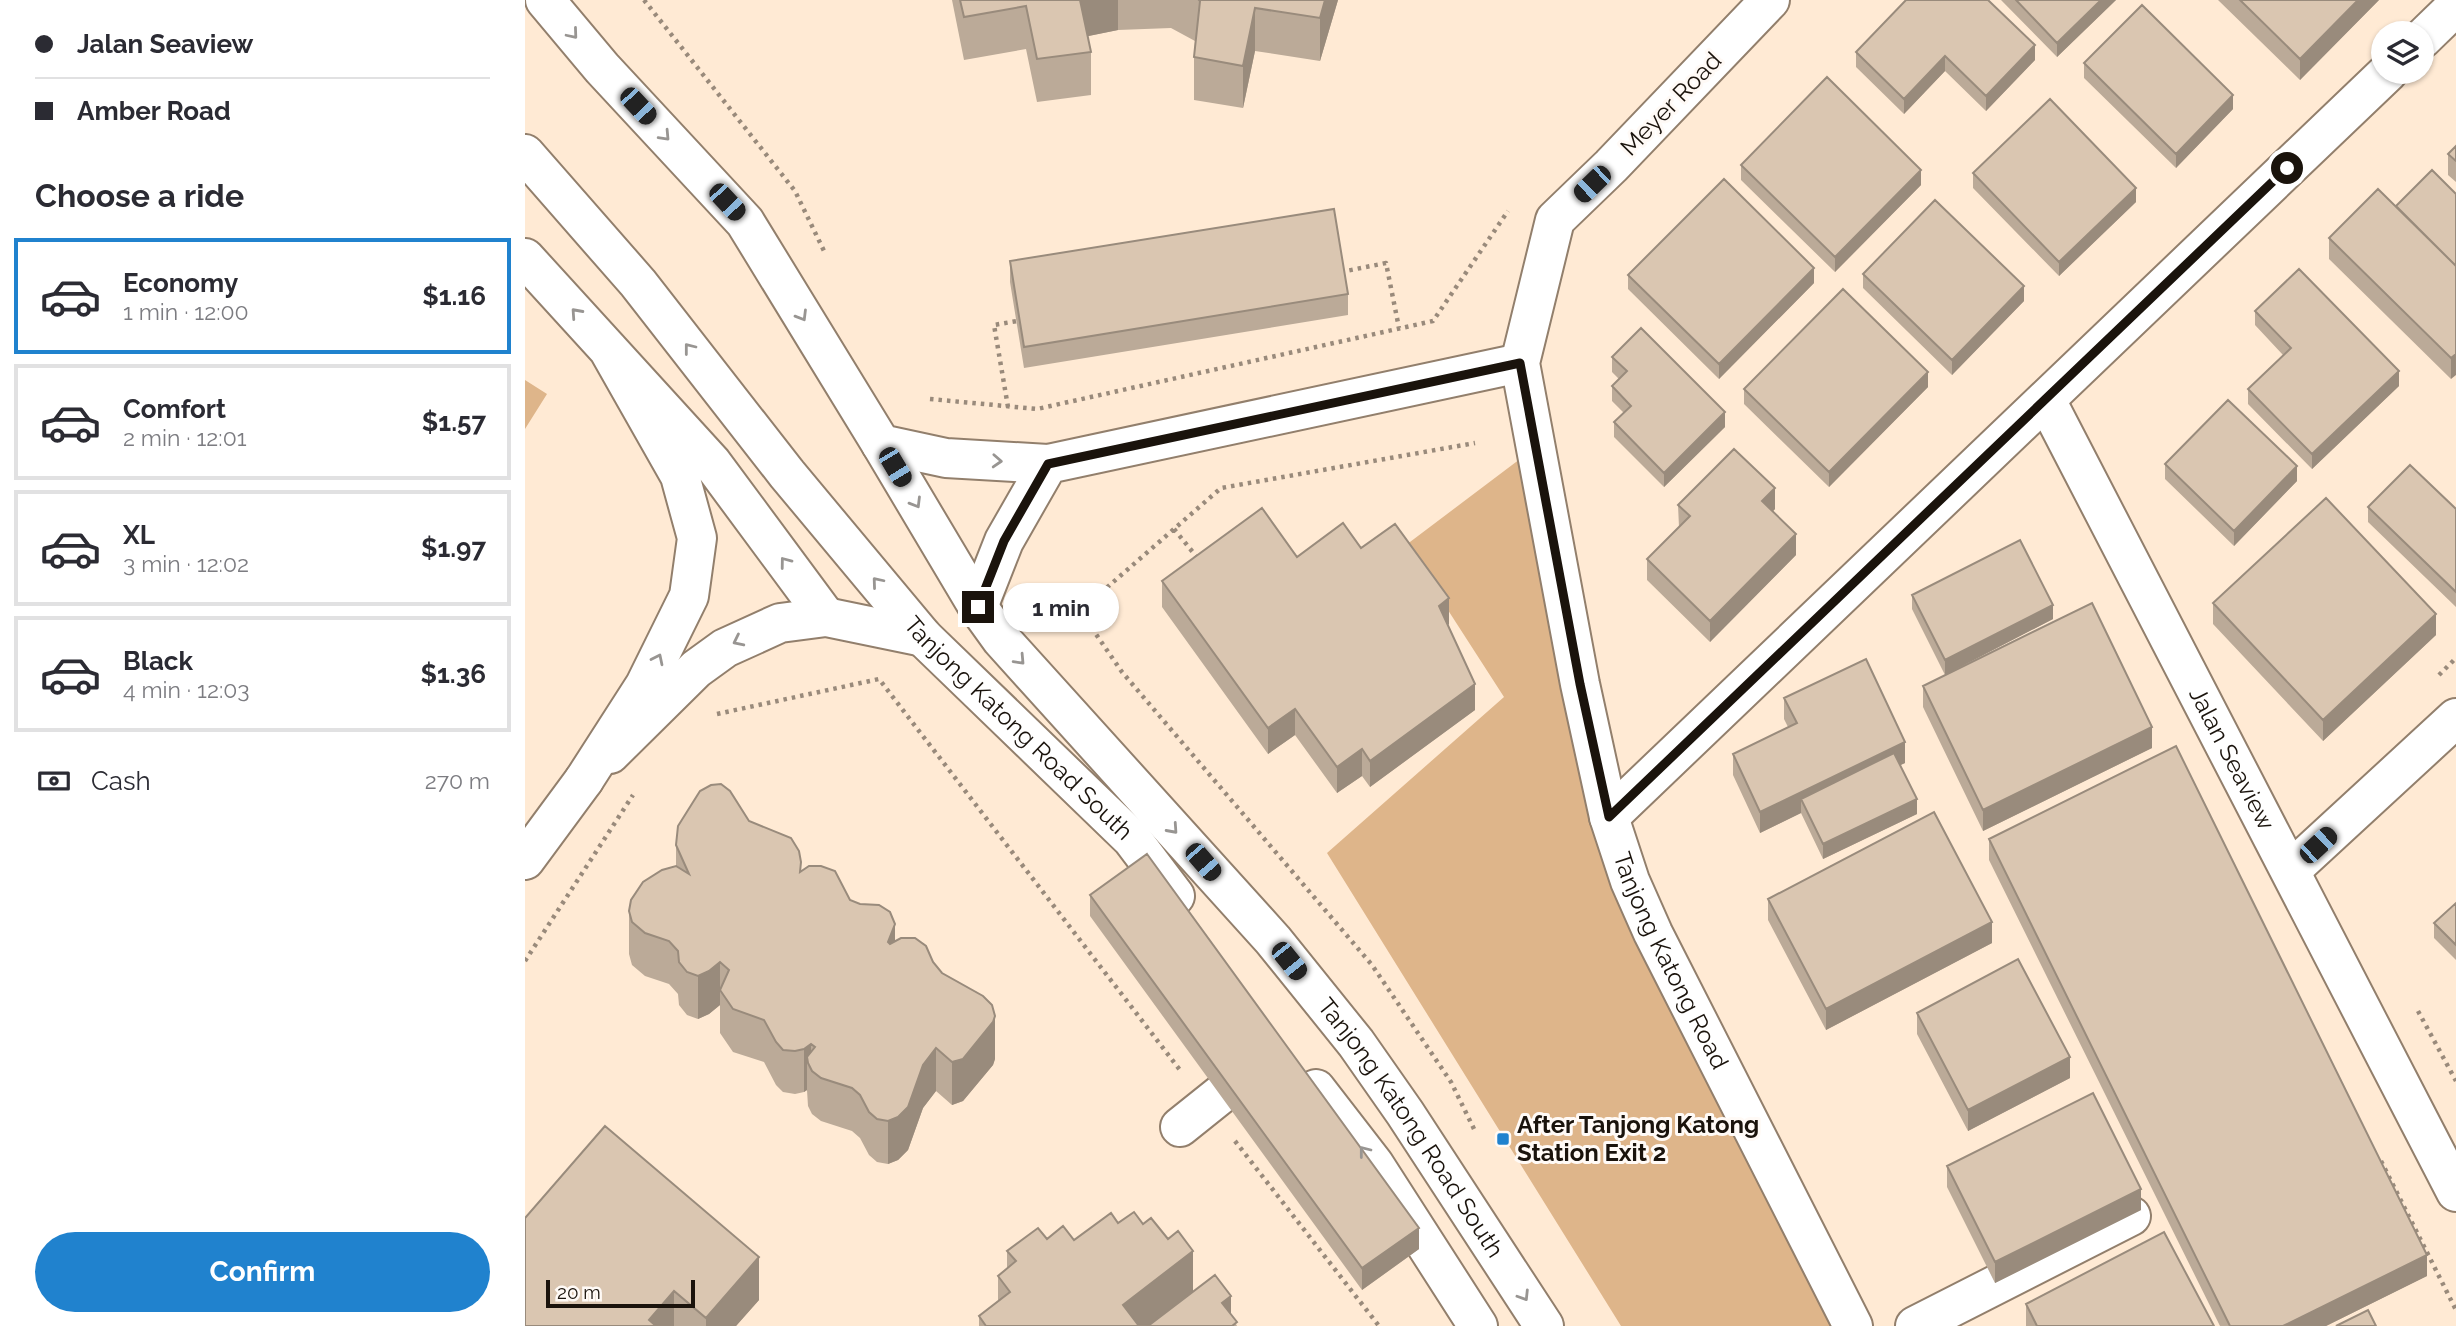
<!DOCTYPE html>
<meta charset="utf-8">
<style>
:root{--surface:#fff;--page:#f2f2f3;--text:#2b2b33;--muted:#7c7c81;--line:#e1e1e2;--accent:#2082ce}
body{margin:0;font-family:Raleway,sans-serif;background:var(--page);color:var(--text);height:100vh;display:flex;flex-direction:column;font-size:26px;white-space:nowrap}
*{box-sizing:border-box;margin:0}
p{font-size:23px;color:var(--muted)}
.icon{flex:none;width:38px;height:38px;fill:none;stroke:currentColor;stroke-width:2;stroke-linecap:round;stroke-linejoin:round}
.map{position:relative;flex:1;overflow:hidden}
.side{display:flex;flex-direction:column;background:var(--surface);width:525px}
.side>*{flex:none}
.guide{display:grid;align-content:center;height:154px;padding:0 35px;background:var(--surface)}
.fabs{position:absolute;left:1846px;top:21px;display:grid;gap:14px}
.fabs a{display:grid;place-items:center;width:63px;height:63px;border-radius:50%;background:var(--surface);box-shadow:0 2px 5px #0004;font-size:35px}
.scale{position:absolute;left:21px;bottom:18px;width:149px;box-sizing:border-box;padding-left:7px;border:4px solid #1a130c;border-top:0;font-size:19px;line-height:24px;white-space:nowrap;color:#1a130c;-webkit-text-stroke:5px #fffaf6;paint-order:stroke}
.end{position:absolute;width:32px;height:32px;margin:-16px;border:9px solid #1a130c;background:#fff;box-shadow:0 0 0 4px #fff}
.from{border-radius:50%}
.bubble{position:absolute;height:49px;border-radius:24px;background:var(--surface);box-shadow:0 2px 5px #0004;font-size:23px;font-weight:700;line-height:49px;text-align:center}
.car{position:absolute;width:21px;height:42px;margin:-21px -10px;border-radius:9px;box-shadow:0 0 5px 2px #0007;background:linear-gradient(#222 24%,#8ab4d8 0 40%,#222 0 76%,#8ab4d8 0 86%,#222 0)}
.guide b{display:flex;align-items:center;gap:24px;height:66px;font-size:26px}
.guide b+b{border-top:2px solid var(--line)}
.guide i{width:18px;height:18px;background:var(--text)}
ul{padding:0;list-style:none}
li{display:flex;align-items:center;gap:21px;height:116px;margin:0 14px 10px;padding:0 21px;border:4px solid var(--line);border-radius:0px}
li div{flex:1}
li b{display:block;font-size:26px}
li em{font-style:normal;font-weight:700}
li.current{border-color:var(--accent)}
li>.icon{width:63px;height:63px;stroke-width:1.5}
h2{padding:0 35px;font-size:32px;line-height:84px}
.pay{display:flex;align-items:center;gap:18px;height:77px;padding:0 35px;font-size:26px}
.pay p{margin-inline-start:auto}
.cta{display:flex;gap:14px;margin-top:auto;padding:14px 35px}
.cta a{flex:1;height:80px;border-radius:42px;background:var(--accent);color:#fff;font-size:28px;font-weight:700;line-height:80px;text-align:center}
main{display:flex;flex:1;min-height:0}
.map>svg:first-child{display:block}
.green{fill:#deb58a}
.lines{fill:none;stroke-linecap:round;stroke-linejoin:round}
.minor-casing{stroke:#927f6c;stroke-width:42}
.major-casing{stroke:#927f6c;stroke-width:42}
.highway-casing{stroke:#927f6c;stroke-width:42}
.path{stroke:#998a7b;stroke-width:4.5;stroke-dasharray:3.5 5;stroke-linecap:butt}
.minor{stroke:#fff;stroke-width:38}
.major{stroke:#fff;stroke-width:38}
.highway{stroke:#fff;stroke-width:38}
.wall{fill:#bbaa98}
.shaded-wall{fill:#998b7c}
.building{fill:#dac6b1;stroke:#998b7c;stroke-width:2}
.oneway{stroke:#989592}
.route{stroke:#1a130c;stroke-width:9}
.poi-dot{fill:#2082ce;stroke:#fffaf6;stroke-width:2.5}
.labels{text-anchor:middle;stroke-width:6;stroke-linejoin:round;paint-order:stroke}
.street-label{font-size:24px;fill:#1a130c;stroke:#fffaf6}
.poi-label{font-size:24px;font-weight:bold;fill:#1a130c;stroke:#fffaf6;text-anchor:start}
</style>
<main>
<section class="side">
<div class="guide">
<b><i class="from"></i>Jalan Seaview</b>
<b><i></i>Amber Road</b>
</div>
<h2>Choose a ride</h2>
<ul>
<li class="current"><svg class="icon" aria-label="car" viewBox="0 0 24 24"><path d="M5 17H2v-5l4-1 3-4h7l3 4 3 1v5h-3M9 17h6M6 11h13"/><circle cx="7" cy="17" r="2"/><circle cx="17" cy="17" r="2"/></svg><div><b>Economy</b><p>1 min · 12:00</p></div><em>$1.16</em></li>
<li><svg class="icon" aria-label="car" viewBox="0 0 24 24"><path d="M5 17H2v-5l4-1 3-4h7l3 4 3 1v5h-3M9 17h6M6 11h13"/><circle cx="7" cy="17" r="2"/><circle cx="17" cy="17" r="2"/></svg><div><b>Comfort</b><p>2 min · 12:01</p></div><em>$1.57</em></li>
<li><svg class="icon" aria-label="car" viewBox="0 0 24 24"><path d="M5 17H2v-5l4-1 3-4h7l3 4 3 1v5h-3M9 17h6M6 11h13"/><circle cx="7" cy="17" r="2"/><circle cx="17" cy="17" r="2"/></svg><div><b>XL</b><p>3 min · 12:02</p></div><em>$1.97</em></li>
<li><svg class="icon" aria-label="car" viewBox="0 0 24 24"><path d="M5 17H2v-5l4-1 3-4h7l3 4 3 1v5h-3M9 17h6M6 11h13"/><circle cx="7" cy="17" r="2"/><circle cx="17" cy="17" r="2"/></svg><div><b>Black</b><p>4 min · 12:03</p></div><em>$1.36</em></li>
</ul>
<div class="pay"><svg class="icon" aria-label="cash" viewBox="0 0 24 24"><path d="M3 7h18v10H3z"/><circle cx="12" cy="12" r="2"/></svg>Cash<p>270 m</p></div>
<div class="cta"><a>Confirm</a></div>
</section>
<div class="map">
<svg width="1931" height="1326" viewBox="0 0 1931 1326">
<rect width="100%" height="100%" fill="#ffead4"/>
<path class="green" d="M 0,380 L 22,394 L 0,429 Z
M 995,459 L 1064,817 L 1307,1326 L 1096,1326 L 802,853 L 979,697 L 881,545 Z"/>
<g class="lines">
<defs>
<g id="minor">
<path id="s1" d="M 1245,0 L 1086,166 L 1030,220 L 995,363 L 1055,684 L 1084,817 L 1105,881 L 1128,933 L 1328,1326"/>
<path d="M 1897,39 L 1931,6"/>
<path id="s2" d="M 1521,400 L 1931,1192"/>
<path d="M 453,607 L 479,541 L 523,464 L 995,363"/>
<path d="M 1084,817 L 1863,72"/>
<path d="M 0,860 L 59,780"/>
<path d="M 1766,870 L 1931,718"/>
<path d="M 655,1127 L 735,1063"/>
<path d="M 1390,1326 L 1606,1216"/>
</g>
<g id="major">
<path id="s3" d="M 0,154 L 113,283 L 262,474 L 398,637 L 607,839 L 650,896"/>
<path id="s4" d="M 356,444 L 453,607 L 476,639 L 748,940 L 831,1043 L 880,1113 L 1019,1326"/>
<path d="M 85,754 L 171,669 L 200,648 L 255,623 L 301,617 L 398,637"/>
<path d="M 791,1089 L 849,1164 L 953,1326"/>
</g>
<path id="highway" d="M 20,0 L 77,68 L 220,222 L 356,444 L 421,458 L 523,464
M 0,258 L 187,463 L 301,617
M 59,780 L 120,685 L 164,596 L 172,538 L 155,476 L 83,349"/>
</defs>
<use href="#minor" class="minor-casing"/>
<use href="#major" class="major-casing"/>
<use href="#highway" class="highway-casing"/>
<path class="path" d="M 119,0 L 270,191 L 300,253
M 816,272 L 861,263 L 874,328
M 405,399 L 512,409 L 908,321 L 983,211
M 483,407 L 469,325 L 492,321
M 649,529 L 675,561
M 1914,675 L 1931,658
M 192,714 L 354,679 L 655,1070
M 0,961 L 108,795
M 1893,1011 L 1931,1081
M 949,1129 L 926,1082 L 847,965 L 597,672 L 555,611 L 696,488 L 950,443
M 710,1141 L 854,1326
M 1856,1161 L 1931,1310"/>
<use href="#minor" class="minor"/>
<use href="#major" class="major"/>
<use href="#highway" class="highway"/>
</g>
<path class="wall" d="M 427,0 L 813,0 L 795,61 L 730,51 L 718,108 L 669,100 L 669,57 L 670,41 L 646,28 L 593,30 L 563,36 L 566,52 L 566,95 L 512,102 L 501,49 L 439,60 Z
M 1476,0 L 1591,0 L 1532,57 Z
M 1693,0 L 1854,0 L 1775,80 Z
M 1331,52 L 1510,60 L 1461,111 L 1420,71 L 1379,114 L 1331,67 Z
M 1559,63 L 1708,109 L 1651,168 L 1559,78 Z
M 1931,146 L 1931,182 L 1923,175 L 1923,154 Z
M 1216,165 L 1396,185 L 1310,272 L 1216,180 Z
M 1448,173 L 1611,202 L 1534,276 L 1448,188 Z
M 1931,194 L 1926,379 L 1804,259 L 1804,238 L 1871,206 Z
M 485,261 L 823,294 L 823,315 L 499,368 L 485,282 Z
M 1338,274 L 1499,301 L 1427,375 L 1338,288 Z
M 1103,275 L 1289,283 L 1194,379 L 1103,289 Z
M 1730,311 L 1874,386 L 1787,469 L 1723,404 L 1723,389 L 1758,355 L 1730,325 Z
M 1087,357 L 1200,427 L 1139,487 L 1089,437 L 1089,422 L 1099,413 L 1087,401 L 1087,386 L 1094,379 L 1087,372 Z
M 1403,387 L 1304,487 L 1219,404 L 1219,389 Z
M 1640,464 L 1772,481 L 1709,546 L 1640,479 Z
M 1153,505 L 1250,509 L 1248,511 L 1271,555 L 1185,642 L 1122,580 L 1122,559 L 1154,527 Z
M 1843,507 L 1931,509 L 1931,607 L 1843,522 Z
M 836,548 L 924,624 L 923,625 L 950,710 L 845,787 L 837,776 L 812,793 L 770,735 L 743,754 L 637,607 L 637,581 L 772,557 Z
M 1387,595 L 1528,619 L 1421,674 L 1627,748 L 1458,831 L 1398,707 L 1398,686 L 1420,675 L 1387,609 Z
M 1688,603 L 1911,635 L 1798,741 L 1688,624 Z
M 1259,698 L 1380,763 L 1375,765 L 1392,814 L 1298,859 L 1276,813 L 1235,833 L 1208,775 L 1208,754 L 1263,727 L 1259,719 Z
M 224,821 L 276,871 L 325,900 L 370,942 L 408,962 L 470,1059 L 468,1065 L 438,1101 L 427,1105 L 411,1091 L 398,1108 L 383,1150 L 373,1160 L 363,1164 L 352,1162 L 344,1155 L 335,1138 L 327,1131 L 296,1121 L 287,1114 L 283,1106 L 282,1090 L 279,1092 L 270,1094 L 258,1092 L 251,1085 L 239,1062 L 208,1052 L 195,1033 L 195,1005 L 184,1014 L 173,1019 L 162,1015 L 154,1005 L 153,994 L 144,984 L 120,976 L 107,965 L 104,954 L 104,911 L 151,866 L 151,845 Z
M 1464,839 L 1902,1276 L 1801,1326 L 1695,1326 L 1464,860 Z
M 565,895 L 894,1249 L 837,1290 L 565,916 Z
M 1243,899 L 1467,943 L 1301,1030 L 1243,920 Z
M 1931,903 L 1931,960 L 1909,938 L 1909,923 Z
M 1392,1013 L 1545,1078 L 1443,1131 L 1392,1034 Z
M 1422,1166 L 1616,1210 L 1470,1283 L 1422,1187 Z
M 0,1218 L 234,1300 L 211,1326 L 0,1326 Z
M 593,1223 L 668,1291 L 706,1314 L 712,1326 L 454,1326 L 454,1316 L 473,1301 L 473,1276 L 482,1268 L 482,1251 L 522,1239 L 549,1240 Z
M 1501,1304 L 1689,1326 L 1501,1326 Z"/>
<path class="shaded-wall" d="M 554,0 L 593,0 L 593,30 L 554,38 Z
M 800,0 L 813,0 L 795,61 L 795,18 Z
M 1576,0 L 1591,0 L 1532,57 L 1532,43 Z
M 1833,0 L 1854,0 L 1775,80 L 1775,59 Z
M 730,8 L 730,51 L 718,108 L 718,66 Z
M 1510,45 L 1510,60 L 1461,111 L 1461,96 Z
M 1420,56 L 1420,71 L 1379,114 L 1379,99 Z
M 1708,95 L 1708,109 L 1651,168 L 1651,154 Z
M 1396,170 L 1396,185 L 1310,272 L 1310,257 Z
M 1611,188 L 1611,202 L 1534,276 L 1534,262 Z
M 1289,268 L 1289,283 L 1194,379 L 1194,364 Z
M 1499,286 L 1499,301 L 1427,375 L 1427,360 Z
M 1931,354 L 1931,375 L 1926,379 L 1926,358 Z
M 1874,371 L 1874,386 L 1787,469 L 1787,454 Z
M 1403,372 L 1403,387 L 1304,487 L 1304,472 Z
M 1200,412 L 1200,427 L 1139,487 L 1139,473 Z
M 1772,466 L 1772,481 L 1709,546 L 1709,531 Z
M 1250,488 L 1250,509 L 1237,522 L 1237,501 Z
M 1271,534 L 1271,555 L 1185,642 L 1185,621 Z
M 924,598 L 924,624 L 914,632 L 914,606 Z
M 1528,605 L 1528,619 L 1420,675 L 1420,660 Z
M 1911,614 L 1911,635 L 1798,741 L 1798,720 Z
M 950,684 L 950,710 L 845,787 L 845,761 Z
M 770,709 L 770,735 L 743,754 L 743,728 Z
M 1627,727 L 1627,748 L 1458,831 L 1458,810 Z
M 1380,742 L 1380,763 L 1281,810 L 1276,799 L 1276,813 L 1235,833 L 1235,812 Z
M 837,749 L 837,776 L 812,793 L 812,767 Z
M 1392,799 L 1392,814 L 1298,859 L 1298,844 Z
M 1467,922 L 1467,943 L 1301,1030 L 1301,1009 Z
M 370,924 L 370,967 L 363,942 Z
M 195,962 L 195,1005 L 184,1014 L 173,1019 L 173,976 Z
M 470,1016 L 470,1059 L 468,1065 L 438,1101 L 427,1105 L 427,1062 Z
M 286,1044 L 286,1069 L 282,1057 L 282,1090 L 279,1092 L 279,1049 Z
M 411,1048 L 411,1091 L 398,1108 L 383,1150 L 373,1160 L 363,1164 L 363,1121 L 398,1065 Z
M 1545,1057 L 1545,1078 L 1443,1131 L 1443,1110 Z
M 1616,1189 L 1616,1210 L 1470,1283 L 1470,1262 Z
M 894,1228 L 894,1249 L 837,1290 L 837,1268 Z
M 668,1251 L 668,1294 L 627,1326 L 598,1326 L 598,1305 Z
M 1902,1255 L 1902,1276 L 1801,1326 L 1758,1326 Z
M 234,1257 L 234,1300 L 211,1326 L 181,1326 L 181,1318 Z
M 149,1291 L 149,1326 L 124,1326 L 124,1320 Z
M 706,1296 L 706,1326 L 697,1303 Z"/>
<path class="building" d="M 435,0 L 555,0 L 566,52 L 512,59 L 501,6 L 439,17 Z
M 674,0 L 800,0 L 795,18 L 730,8 L 718,66 L 669,57 L 675,1 Z
M 1381,0 L 1463,0 L 1510,45 L 1461,96 L 1420,56 L 1379,99 L 1331,52 Z
M 1491,0 L 1576,0 L 1532,43 Z
M 1715,0 L 1833,0 L 1775,59 Z
M 1617,5 L 1708,95 L 1651,154 L 1559,63 Z
M 1302,77 L 1396,170 L 1310,257 L 1216,165 Z
M 1525,99 L 1611,188 L 1534,262 L 1448,173 Z
M 1931,146 L 1931,161 L 1923,154 Z
M 1907,170 L 1931,194 L 1931,266 L 1871,206 Z
M 1199,179 L 1289,268 L 1194,364 L 1103,275 Z
M 1853,189 L 1931,266 L 1931,354 L 1926,358 L 1804,238 Z
M 1410,200 L 1499,286 L 1427,360 L 1338,274 Z
M 809,209 L 823,294 L 499,347 L 485,261 Z
M 1774,269 L 1874,371 L 1787,454 L 1723,389 L 1766,348 L 1730,311 Z
M 1318,289 L 1403,372 L 1304,472 L 1219,389 Z
M 1116,328 L 1200,412 L 1139,473 L 1089,422 L 1106,406 L 1087,386 L 1102,371 L 1087,357 Z
M 1703,400 L 1772,466 L 1709,531 L 1640,464 Z
M 1209,449 L 1250,488 L 1237,501 L 1271,534 L 1185,621 L 1122,559 L 1165,516 L 1153,505 Z
M 1885,465 L 1931,509 L 1931,592 L 1843,507 Z
M 1801,498 L 1911,614 L 1798,720 L 1688,603 Z
M 737,508 L 772,557 L 818,523 L 836,548 L 870,524 L 924,598 L 914,606 L 950,684 L 845,761 L 837,749 L 812,767 L 770,709 L 743,728 L 637,581 Z
M 1495,540 L 1528,605 L 1420,660 L 1387,595 Z
M 1567,603 L 1627,727 L 1458,810 L 1398,686 Z
M 1341,659 L 1380,742 L 1235,812 L 1208,754 L 1272,723 L 1259,698 Z
M 1651,746 L 1902,1255 L 1758,1326 L 1705,1326 L 1464,839 Z
M 1369,753 L 1392,799 L 1298,844 L 1276,799 Z
M 196,784 L 205,791 L 224,821 L 266,838 L 274,851 L 276,862 L 275,872 L 284,866 L 296,866 L 310,871 L 325,900 L 335,904 L 354,905 L 365,912 L 370,924 L 363,942 L 365,944 L 376,938 L 390,938 L 401,946 L 408,962 L 417,973 L 458,996 L 467,1005 L 470,1016 L 468,1022 L 438,1059 L 427,1062 L 411,1048 L 398,1065 L 383,1107 L 373,1117 L 363,1121 L 352,1119 L 344,1112 L 335,1095 L 327,1088 L 296,1078 L 287,1071 L 283,1063 L 282,1057 L 290,1047 L 286,1044 L 279,1049 L 270,1051 L 258,1050 L 251,1042 L 239,1020 L 208,1009 L 195,990 L 204,970 L 195,962 L 184,971 L 173,976 L 162,972 L 154,962 L 153,951 L 144,941 L 120,933 L 107,922 L 104,911 L 106,900 L 118,882 L 137,870 L 151,866 L 164,874 L 151,845 L 153,826 L 175,791 L 186,785 Z
M 1409,812 L 1467,922 L 1301,1009 L 1243,899 Z
M 622,854 L 894,1228 L 837,1268 L 565,895 Z
M 1931,903 L 1931,945 L 1909,923 Z
M 1493,959 L 1545,1057 L 1443,1110 L 1392,1013 Z
M 1568,1093 L 1616,1189 L 1470,1262 L 1422,1166 Z
M 80,1126 L 234,1257 L 181,1318 L 149,1291 L 124,1320 L 131,1326 L 0,1326 L 0,1218 Z
M 609,1212 L 618,1224 L 626,1218 L 643,1239 L 653,1231 L 668,1251 L 598,1305 L 614,1326 L 461,1326 L 454,1316 L 485,1292 L 473,1276 L 491,1261 L 482,1251 L 513,1228 L 522,1239 L 538,1226 L 549,1240 L 586,1213 L 593,1223 Z
M 1639,1232 L 1689,1326 L 1512,1326 L 1501,1304 Z
M 690,1275 L 706,1296 L 697,1303 L 712,1322 L 707,1326 L 623,1326 Z
M 1843,1310 L 1851,1326 L 1811,1326 Z"/>
<defs><path id="oneway-chevron" d="M-2-3.5L2.5 0L-2 3.5" fill="none" stroke-width="1.6" stroke-linecap="round" stroke-linejoin="round" transform="scale(1.75)"/></defs>
<g class="oneway">
<use href="#oneway-chevron" transform="translate(48 34) rotate(50)"/>
<use href="#oneway-chevron" transform="translate(140 136) rotate(47)"/>
<use href="#oneway-chevron" transform="translate(51 313) rotate(-132)"/>
<use href="#oneway-chevron" transform="translate(277 316) rotate(59)"/>
<use href="#oneway-chevron" transform="translate(164 348) rotate(-128)"/>
<use href="#oneway-chevron" transform="translate(472 461) rotate(3)"/>
<use href="#oneway-chevron" transform="translate(391 503) rotate(59)"/>
<use href="#oneway-chevron" transform="translate(260 562) rotate(-127)"/>
<use href="#oneway-chevron" transform="translate(352 582) rotate(-130)"/>
<use href="#oneway-chevron" transform="translate(213 641) rotate(154)"/>
<use href="#oneway-chevron" transform="translate(133 659) rotate(-64)"/>
<use href="#oneway-chevron" transform="translate(495 660) rotate(47)"/>
<use href="#oneway-chevron" transform="translate(648 829) rotate(48)"/>
<use href="#oneway-chevron" transform="translate(839 1151) rotate(-128)"/>
<use href="#oneway-chevron" transform="translate(999 1296) rotate(58)"/>
</g>
<g class="lines">
<path class="route" d="M 453,607 L 479,541 L 523,464 L 995,363 L 1055,684 L 1084,817 L 1762,168"/>
</g>
<rect class="poi-dot" x="971" y="1132" width="14" height="14" rx="3.5"/>
<g class="labels">
<g class="street-label">
<text transform="translate(1146 104) rotate(-46)" y="8">Meyer Road</text>
<text dy="8" stroke="none"><textPath href="#s3" startOffset="758">Tanjong Katong Road South</textPath></text>
<text dy="8" stroke="none"><textPath href="#s2" startOffset="404">Jalan Seaview</textPath></text>
<text dy="8" stroke="none"><textPath href="#s1" startOffset="1074">Tanjong Katong Road</textPath></text>
<text dy="8" stroke="none"><textPath href="#s4" startOffset="868">Tanjong Katong Road South</textPath></text>
</g>
<g class="poi-label">
<text x="992" y="1133">After Tanjong Katong<tspan x="992" dy="28">Station Exit 2</tspan></text>
</g>
</g>
</svg>
<div class="fabs">
<a><svg class="icon" aria-label="layers" viewBox="0 0 24 24"><path d="M12 4l9 5-9 5-9-5zM3 14l9 5 9-5"/></svg></a>
</div>
<div class="scale">20 m</div>
<i class="end from" style="left:1762px;top:168px"></i>
<i class="end" style="left:453px;top:607px"></i>
<div class="bubble" style="left:478px;top:583px;width:116px">1 min</div>
<i class="car" style="left:113px;top:106px;rotate:137deg"></i>
<i class="car" style="left:1067px;top:184px;rotate:226deg"></i>
<i class="car" style="left:202px;top:202px;rotate:137deg"></i>
<i class="car" style="left:370px;top:467px;rotate:149deg"></i>
<i class="car" style="left:1793px;top:845px;rotate:47deg"></i>
<i class="car" style="left:678px;top:862px;rotate:139deg"></i>
<i class="car" style="left:764px;top:961px;rotate:141deg"></i>
</div>
</main>
